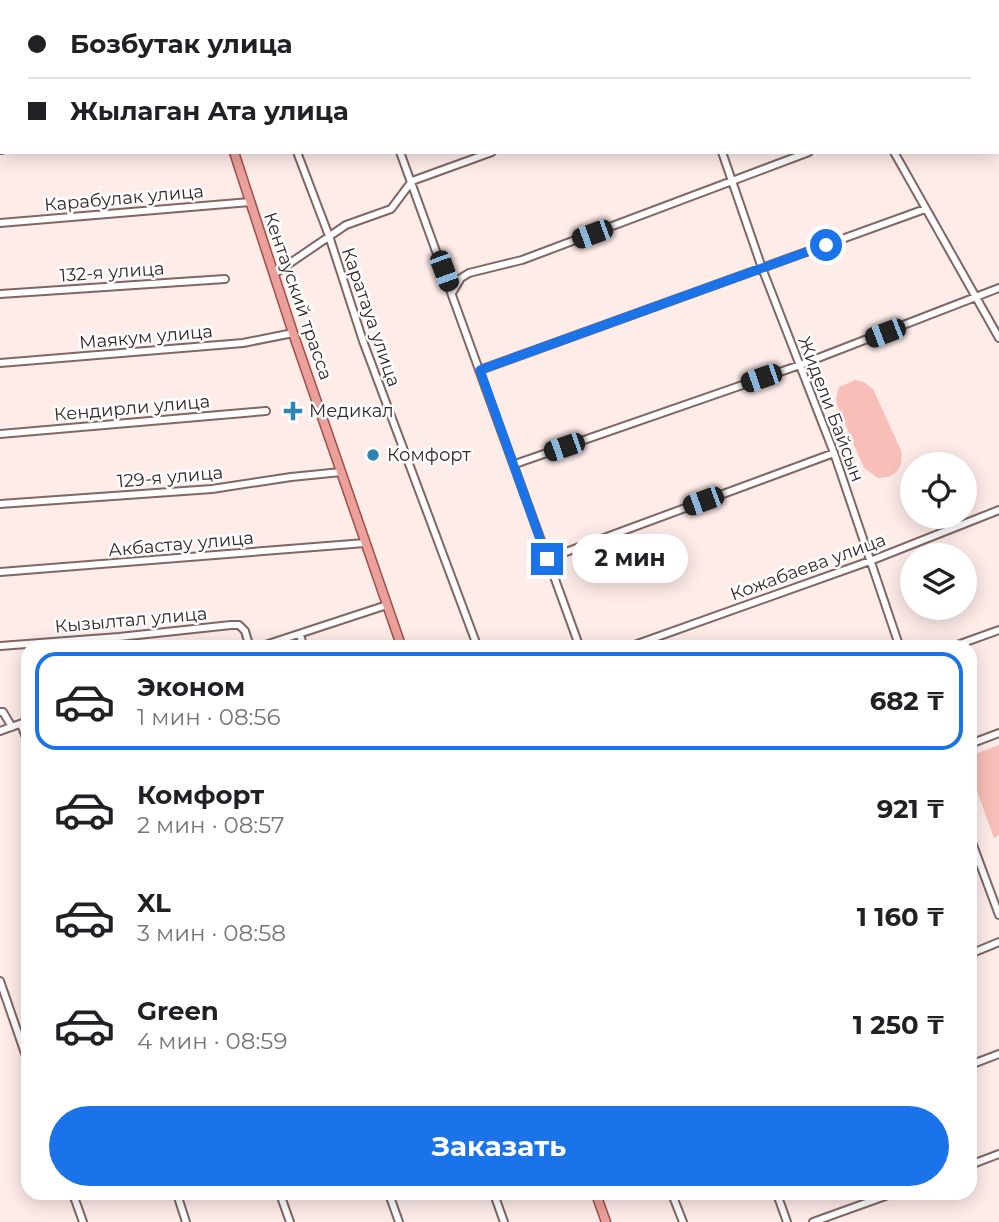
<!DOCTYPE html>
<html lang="ru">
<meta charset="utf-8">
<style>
:root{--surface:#fff;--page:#f2f2f2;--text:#202124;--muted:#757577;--line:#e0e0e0;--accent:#1a73e8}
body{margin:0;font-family:Montserrat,sans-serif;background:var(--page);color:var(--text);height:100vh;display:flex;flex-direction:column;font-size:26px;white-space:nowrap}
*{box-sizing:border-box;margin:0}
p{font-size:23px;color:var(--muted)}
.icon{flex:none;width:38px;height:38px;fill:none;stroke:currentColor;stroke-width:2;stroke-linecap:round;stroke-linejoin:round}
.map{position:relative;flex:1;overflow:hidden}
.drawer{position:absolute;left:21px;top:640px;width:956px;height:560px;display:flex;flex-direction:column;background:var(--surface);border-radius:21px;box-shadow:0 4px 18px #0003}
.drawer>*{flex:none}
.guide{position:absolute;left:0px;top:0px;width:999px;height:154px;box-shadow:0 4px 18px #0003;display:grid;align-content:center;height:154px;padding:0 28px;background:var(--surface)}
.buttons{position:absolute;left:900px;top:452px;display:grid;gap:14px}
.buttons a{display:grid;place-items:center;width:77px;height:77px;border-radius:50%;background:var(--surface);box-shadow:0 4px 18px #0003;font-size:35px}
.end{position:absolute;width:32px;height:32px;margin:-16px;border:9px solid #1a73e8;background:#fff;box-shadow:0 0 0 4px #fff}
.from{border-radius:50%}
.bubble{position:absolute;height:49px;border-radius:24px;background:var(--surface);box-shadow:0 4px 18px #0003;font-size:23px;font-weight:700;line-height:49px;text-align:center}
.car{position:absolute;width:21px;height:42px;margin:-21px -10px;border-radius:9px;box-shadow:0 0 5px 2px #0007;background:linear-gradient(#222 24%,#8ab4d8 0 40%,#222 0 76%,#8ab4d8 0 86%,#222 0)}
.guide b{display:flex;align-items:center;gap:24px;height:66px;font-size:26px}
.guide b+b{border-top:2px solid var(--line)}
.guide i{width:18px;height:18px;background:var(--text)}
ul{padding:12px 0 0;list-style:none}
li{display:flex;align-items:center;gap:21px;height:98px;margin:0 14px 10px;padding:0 14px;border:4px solid transparent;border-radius:21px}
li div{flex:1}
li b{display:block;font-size:26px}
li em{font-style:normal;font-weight:700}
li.active{border-color:var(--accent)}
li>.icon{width:63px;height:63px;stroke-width:1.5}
.button{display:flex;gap:14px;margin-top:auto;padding:14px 28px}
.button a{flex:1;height:80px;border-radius:42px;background:var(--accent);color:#fff;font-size:28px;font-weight:700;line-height:80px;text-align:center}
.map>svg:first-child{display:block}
.green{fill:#f7bfb7}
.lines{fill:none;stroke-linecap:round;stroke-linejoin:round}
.minor-casing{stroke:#816663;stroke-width:10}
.major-casing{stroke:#a24e47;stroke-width:11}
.minor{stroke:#fff;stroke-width:6}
.major{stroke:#eba19b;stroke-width:8}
.route{stroke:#1a73e8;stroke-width:9}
.poi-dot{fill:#2f84b4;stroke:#fefefe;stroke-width:2.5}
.labels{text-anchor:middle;stroke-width:5;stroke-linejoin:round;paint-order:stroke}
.street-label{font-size:18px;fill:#342827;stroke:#fefefe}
.poi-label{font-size:18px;fill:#342827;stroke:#fefefe;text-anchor:start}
</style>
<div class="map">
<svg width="999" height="1222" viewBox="0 0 999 1222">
<rect width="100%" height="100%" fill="#feece9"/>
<path class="green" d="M 855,380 L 864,382 L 873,389 L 901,450 C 904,468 896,478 878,478 L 864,468 L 837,405 L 836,399 L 839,387 Z
M 999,745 L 999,835 L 994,838 L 970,772 L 970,756 Z"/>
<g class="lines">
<defs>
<path id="minor" d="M 243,0 L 243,2
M 347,0 L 348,2
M 667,0 L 667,2
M 814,0 L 815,2
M 956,0 L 957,2
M 374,2 L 378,0
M 634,2 L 639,0
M 998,37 L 999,36
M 0,62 L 2,62
M 998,76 L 999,79
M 0,150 L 2,150
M 297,152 L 329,236 L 363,341 L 478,648
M 400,152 L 580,648
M 722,152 L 762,268 L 834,453 L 900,648
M 894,152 L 999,338
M 0,223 L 250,202
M 274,274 L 346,225 L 391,209 L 412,181 L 492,152
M 452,293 L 461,278 L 469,273 L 522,260 L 809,152
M 0,294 L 225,279
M 0,363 L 243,343 L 293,333
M 480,370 L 925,209
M 0,434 L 266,411
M 515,464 L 800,365 L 999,288
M 0,504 L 212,489 L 291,477 L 341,472
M 547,559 L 834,453
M 0,572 L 365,543
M 300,635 L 304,648
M 0,646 L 119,637 L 231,625 L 239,625 L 245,631 L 250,648
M 256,648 L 387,605
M 626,648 L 870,561 L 999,510
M 949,648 L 999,630
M 0,712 L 3,712 L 12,727
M 21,724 L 28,743
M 0,731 L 28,721
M 970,744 L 999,733
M 970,837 L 999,915
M 970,954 L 999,942
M 0,981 L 28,1062
M 970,1065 L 999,1054
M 970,1165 L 999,1154
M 73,1194 L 83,1222
M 177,1194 L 186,1222
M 280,1194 L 290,1222
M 389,1194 L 399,1222
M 494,1194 L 504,1222
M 672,1194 L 683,1222
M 777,1194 L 787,1222
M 813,1222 L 891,1194"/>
<path id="major" d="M 182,0 L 182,2
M 234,152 L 293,333 L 402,648
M 596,1194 L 606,1222"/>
</defs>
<use href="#minor" class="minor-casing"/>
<use href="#major" class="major-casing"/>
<use href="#minor" class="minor"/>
<use href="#major" class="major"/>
</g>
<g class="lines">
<path class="route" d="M 547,559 L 480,370 L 826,245"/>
</g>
<g class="poi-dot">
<path d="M289.5 400.5h7v7h7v7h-7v7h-7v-7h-7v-7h7z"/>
<circle cx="373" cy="455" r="7"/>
</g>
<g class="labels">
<g class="street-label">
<text transform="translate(124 198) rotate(-5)" y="6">Карабулак улица</text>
<text transform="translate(112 272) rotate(-4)" y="6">132-я улица</text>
<text transform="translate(298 296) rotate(71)" y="6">Кентауский трасса</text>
<text transform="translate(371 317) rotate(71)" y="6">Каратауа улица</text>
<text transform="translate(146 337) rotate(-5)" y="6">Маякум улица</text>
<text transform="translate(132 408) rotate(-5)" y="6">Кендирли улица</text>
<text transform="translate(831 409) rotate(69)" y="6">Жидели Байсын</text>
<text transform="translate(170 477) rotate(-5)" y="6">129-я улица</text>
<text transform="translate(181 544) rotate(-5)" y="6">Акбастау улица</text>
<text transform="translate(808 567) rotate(-20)" y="6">Кожабаева улица</text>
<text transform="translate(131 620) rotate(-5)" y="6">Кызылтал улица</text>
</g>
<g class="poi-label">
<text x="309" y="417">Медикал</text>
<text x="387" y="461">Комфорт</text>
</g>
</g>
</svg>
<div class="buttons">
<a><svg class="icon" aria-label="locate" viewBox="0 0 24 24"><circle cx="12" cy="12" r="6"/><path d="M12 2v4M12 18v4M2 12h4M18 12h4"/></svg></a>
<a><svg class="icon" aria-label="layers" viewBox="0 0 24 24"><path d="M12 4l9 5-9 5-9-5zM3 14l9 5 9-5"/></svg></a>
</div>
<i class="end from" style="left:826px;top:245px"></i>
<i class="end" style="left:547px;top:559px"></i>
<div class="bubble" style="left:572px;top:534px;width:116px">2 мин</div>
<i class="car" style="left:592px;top:234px;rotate:250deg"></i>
<i class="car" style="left:444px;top:271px;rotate:160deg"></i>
<i class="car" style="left:885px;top:333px;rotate:249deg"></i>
<i class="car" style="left:761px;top:378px;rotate:251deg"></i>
<i class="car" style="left:564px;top:447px;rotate:251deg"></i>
<i class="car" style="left:703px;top:501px;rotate:250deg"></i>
<div class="guide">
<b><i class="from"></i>Бозбутак улица</b>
<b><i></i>Жылаган Ата улица</b>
</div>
<section class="drawer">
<ul>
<li class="active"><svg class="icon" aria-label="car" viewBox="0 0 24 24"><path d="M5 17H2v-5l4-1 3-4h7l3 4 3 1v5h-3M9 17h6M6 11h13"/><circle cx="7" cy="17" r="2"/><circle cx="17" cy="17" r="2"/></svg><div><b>Эконом</b><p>1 мин · 08:56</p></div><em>682 ₸</em></li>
<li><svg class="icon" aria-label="car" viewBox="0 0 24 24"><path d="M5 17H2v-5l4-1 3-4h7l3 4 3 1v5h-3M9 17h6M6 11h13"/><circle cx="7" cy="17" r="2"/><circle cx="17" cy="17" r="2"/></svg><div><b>Комфорт</b><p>2 мин · 08:57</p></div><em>921 ₸</em></li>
<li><svg class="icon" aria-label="car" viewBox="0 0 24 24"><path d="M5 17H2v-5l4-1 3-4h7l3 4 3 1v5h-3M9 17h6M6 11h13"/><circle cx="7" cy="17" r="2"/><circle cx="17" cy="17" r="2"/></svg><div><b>XL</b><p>3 мин · 08:58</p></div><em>1 160 ₸</em></li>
<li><svg class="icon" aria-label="car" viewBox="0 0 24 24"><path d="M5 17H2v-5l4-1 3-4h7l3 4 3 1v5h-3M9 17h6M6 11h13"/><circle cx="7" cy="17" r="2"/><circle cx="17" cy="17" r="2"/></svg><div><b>Green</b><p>4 мин · 08:59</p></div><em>1 250 ₸</em></li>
</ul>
<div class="button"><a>Заказать</a></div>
</section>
</div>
